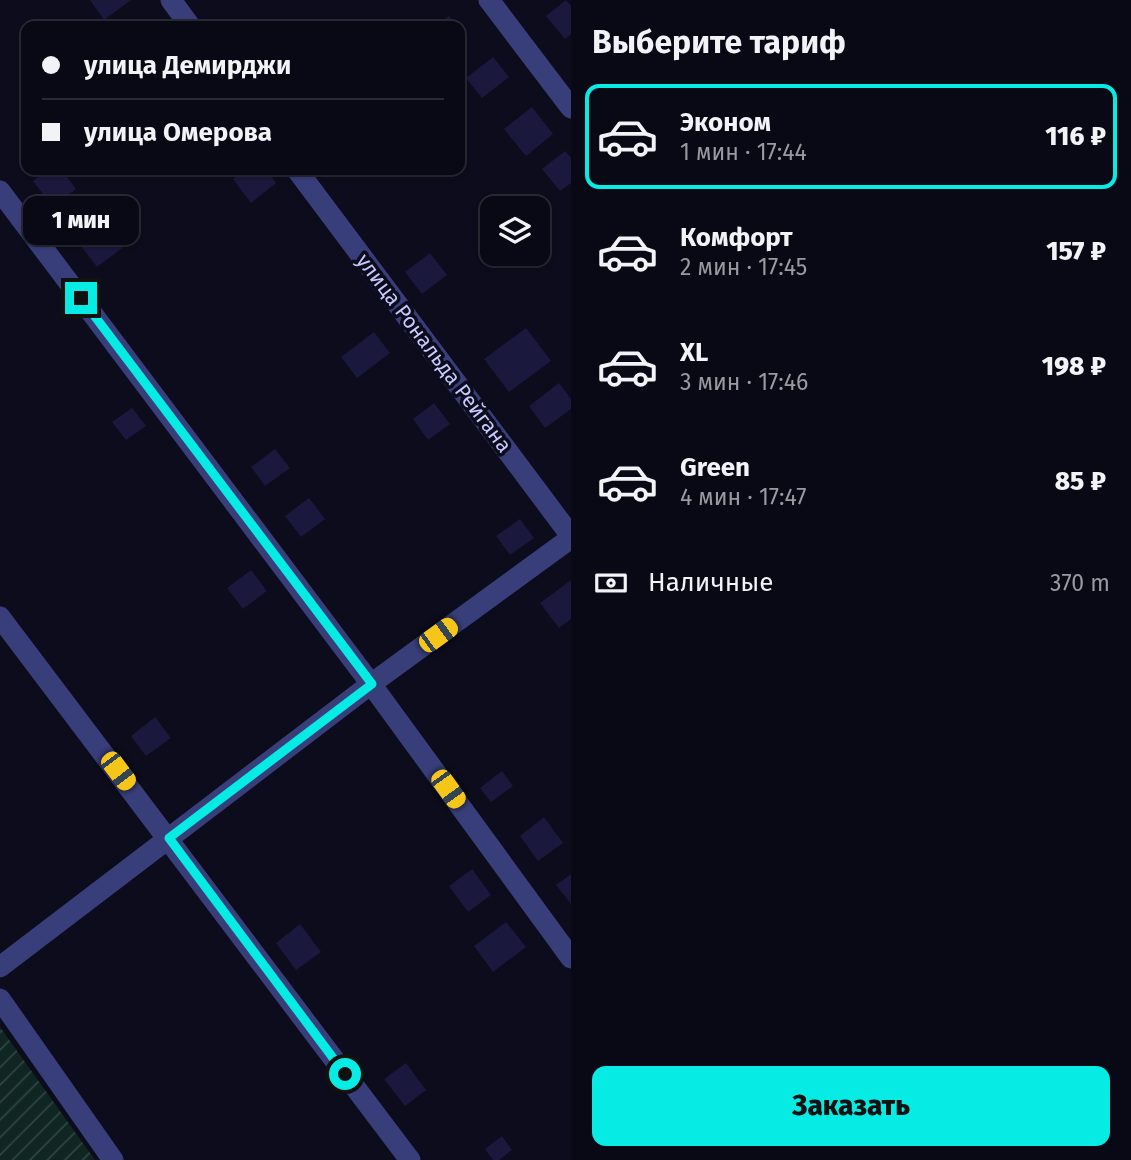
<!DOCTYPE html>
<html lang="ru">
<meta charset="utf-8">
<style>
:root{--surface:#090915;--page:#12121e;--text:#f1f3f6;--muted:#999aa0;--line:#292a34;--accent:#06ece4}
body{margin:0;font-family:"Fira Sans",sans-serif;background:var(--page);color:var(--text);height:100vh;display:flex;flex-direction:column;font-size:26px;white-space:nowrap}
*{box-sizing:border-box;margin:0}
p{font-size:23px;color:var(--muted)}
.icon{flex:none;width:38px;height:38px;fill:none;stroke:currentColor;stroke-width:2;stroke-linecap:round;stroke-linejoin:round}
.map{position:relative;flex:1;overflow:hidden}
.panel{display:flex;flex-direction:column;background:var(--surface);width:560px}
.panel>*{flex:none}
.top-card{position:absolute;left:21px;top:21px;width:444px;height:154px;border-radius:14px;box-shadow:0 2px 5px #0004,0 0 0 2px var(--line);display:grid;align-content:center;height:154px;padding:0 21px;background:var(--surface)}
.buttons{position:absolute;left:480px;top:196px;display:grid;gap:14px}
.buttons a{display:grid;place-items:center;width:70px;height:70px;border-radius:14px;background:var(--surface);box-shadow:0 2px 5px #0004,0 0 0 2px var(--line);font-size:35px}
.end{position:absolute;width:32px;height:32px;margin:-16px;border:9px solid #06ece4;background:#111;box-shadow:0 0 0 4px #111}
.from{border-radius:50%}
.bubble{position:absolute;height:49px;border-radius:14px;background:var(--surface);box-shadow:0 2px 5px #0004,0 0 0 2px var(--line);font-size:23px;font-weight:800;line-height:49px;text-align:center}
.car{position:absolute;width:21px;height:42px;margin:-21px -10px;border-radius:9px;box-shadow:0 0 5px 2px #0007;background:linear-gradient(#f5c518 24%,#345 0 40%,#f5c518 0 76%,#345 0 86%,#f5c518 0)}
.top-card b{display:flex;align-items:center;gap:24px;height:66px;font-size:26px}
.top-card b+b{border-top:2px solid var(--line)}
.top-card i{width:18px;height:18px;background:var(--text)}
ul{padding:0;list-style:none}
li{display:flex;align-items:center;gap:21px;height:105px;margin:0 14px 10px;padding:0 7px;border:4px solid transparent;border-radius:14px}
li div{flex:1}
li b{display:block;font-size:26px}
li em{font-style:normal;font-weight:800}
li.selected{border-color:var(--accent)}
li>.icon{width:63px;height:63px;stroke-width:1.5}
h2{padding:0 21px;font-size:32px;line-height:84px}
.pay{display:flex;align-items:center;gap:18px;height:77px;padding:0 21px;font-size:26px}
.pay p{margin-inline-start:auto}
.button{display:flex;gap:14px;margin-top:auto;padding:14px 21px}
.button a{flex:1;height:80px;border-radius:14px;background:var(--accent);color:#111;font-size:28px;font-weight:800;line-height:80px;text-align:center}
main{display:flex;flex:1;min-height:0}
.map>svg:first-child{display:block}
.garden{fill:url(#garden-furrows)}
.building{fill:#1b183d}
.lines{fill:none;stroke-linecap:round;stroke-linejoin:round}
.minor{stroke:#383e7a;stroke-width:21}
.route{stroke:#06ece4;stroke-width:9}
.labels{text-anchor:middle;stroke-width:7;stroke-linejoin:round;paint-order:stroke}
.street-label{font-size:21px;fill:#c8c9fe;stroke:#0c0c1c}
</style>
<main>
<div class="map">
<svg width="571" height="1160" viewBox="0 0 571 1160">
<defs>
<pattern id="garden-furrows" width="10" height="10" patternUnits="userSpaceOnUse" patternTransform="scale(1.75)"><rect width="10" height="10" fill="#0f2622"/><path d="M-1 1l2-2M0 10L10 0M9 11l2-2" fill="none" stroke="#304443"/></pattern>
</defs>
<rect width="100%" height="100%" fill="#0c0c1c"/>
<path class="garden" d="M 0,1027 L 95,1160 L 0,1160 Z"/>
<path class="building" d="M 90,0 L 131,0 L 104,20 Z
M 566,0 L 571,6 L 571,34 L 565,39 L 546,16 Z
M 449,16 L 457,26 L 436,26 Z
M 493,57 L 509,77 L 482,98 L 466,78 Z
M 532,107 L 553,134 L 526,156 L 504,129 Z
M 565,151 L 571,158 L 571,183 L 560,191 L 542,169 Z
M 48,170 L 62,170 L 76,189 L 53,207 L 33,181 Z
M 245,170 L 266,170 L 276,183 L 251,203 L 233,179 Z
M 103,222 L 122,248 L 97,267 L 77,241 Z
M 430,253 L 447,275 L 422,294 L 405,272 Z
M 526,328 L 551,361 L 509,392 L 484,359 Z
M 374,332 L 390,353 L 357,378 L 341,357 Z
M 559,383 L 571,399 L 571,409 L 545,428 L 529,406 Z
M 434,403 L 450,424 L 428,440 L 413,419 Z
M 132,408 L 146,426 L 126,440 L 112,422 Z
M 275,449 L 290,468 L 265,486 L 251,467 Z
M 309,498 L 325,519 L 301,537 L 285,516 Z
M 520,519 L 534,538 L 510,555 L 496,536 Z
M 251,570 L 267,591 L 243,609 L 227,588 Z
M 571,580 L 571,619 L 559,628 L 540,603 Z
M 155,717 L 171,738 L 146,756 L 131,736 Z
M 502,771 L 513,786 L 491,802 L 480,788 Z
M 544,817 L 563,843 L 538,861 L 520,836 Z
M 472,869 L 491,895 L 468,912 L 449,886 Z
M 571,874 L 571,904 L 556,885 Z
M 506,922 L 526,947 L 493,972 L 474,946 Z
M 300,924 L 321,952 L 296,970 L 276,943 Z
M 406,1063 L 426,1090 L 405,1106 L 384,1079 Z
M 502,1136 L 512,1150 L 499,1160 L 493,1160 L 485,1149 Z"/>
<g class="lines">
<path class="minor" d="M 171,0 L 190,26
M 489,0 L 571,108
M 297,170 L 571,536
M 0,191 L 371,684 L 571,958
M 0,617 L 410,1160
M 0,967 L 371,684 L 571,538
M 0,999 L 113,1160"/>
</g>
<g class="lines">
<path class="route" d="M 81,298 L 372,684 L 169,838 L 345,1074"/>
</g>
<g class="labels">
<g class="street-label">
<text transform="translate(434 353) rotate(53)" y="7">улица Рональда Рейгана</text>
</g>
</g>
</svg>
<div class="buttons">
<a><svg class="icon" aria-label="layers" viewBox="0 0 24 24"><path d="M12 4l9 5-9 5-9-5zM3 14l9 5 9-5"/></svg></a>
</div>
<i class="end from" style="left:345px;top:1074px"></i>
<i class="end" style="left:81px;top:298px"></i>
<div class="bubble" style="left:23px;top:196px;width:116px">1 мин</div>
<i class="car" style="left:438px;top:635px;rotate:54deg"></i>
<i class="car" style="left:118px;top:771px;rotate:143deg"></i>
<i class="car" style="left:448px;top:789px;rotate:144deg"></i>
<div class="top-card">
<b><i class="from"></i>улица Демирджи</b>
<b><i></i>улица Омерова</b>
</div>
</div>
<section class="panel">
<h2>Выберите тариф</h2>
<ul>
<li class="selected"><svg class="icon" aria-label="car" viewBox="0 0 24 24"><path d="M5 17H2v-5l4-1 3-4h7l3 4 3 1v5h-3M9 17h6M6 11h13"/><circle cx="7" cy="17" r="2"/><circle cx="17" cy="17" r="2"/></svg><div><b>Эконом</b><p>1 мин · 17:44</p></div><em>116 ₽</em></li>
<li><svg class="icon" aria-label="car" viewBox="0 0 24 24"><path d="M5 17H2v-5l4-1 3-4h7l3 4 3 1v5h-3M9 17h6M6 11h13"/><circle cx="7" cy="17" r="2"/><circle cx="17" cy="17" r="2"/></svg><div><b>Комфорт</b><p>2 мин · 17:45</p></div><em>157 ₽</em></li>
<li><svg class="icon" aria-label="car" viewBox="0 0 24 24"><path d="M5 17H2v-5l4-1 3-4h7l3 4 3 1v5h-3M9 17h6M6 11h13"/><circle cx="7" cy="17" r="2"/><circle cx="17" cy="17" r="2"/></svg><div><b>XL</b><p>3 мин · 17:46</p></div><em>198 ₽</em></li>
<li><svg class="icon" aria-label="car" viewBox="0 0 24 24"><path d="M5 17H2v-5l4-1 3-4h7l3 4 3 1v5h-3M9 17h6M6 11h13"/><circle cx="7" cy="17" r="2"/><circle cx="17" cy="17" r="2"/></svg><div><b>Green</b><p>4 мин · 17:47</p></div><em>85 ₽</em></li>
</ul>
<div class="pay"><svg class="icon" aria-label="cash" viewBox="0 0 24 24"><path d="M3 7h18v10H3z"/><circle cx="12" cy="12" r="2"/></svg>Наличные<p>370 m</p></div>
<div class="button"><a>Заказать</a></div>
</section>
</main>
